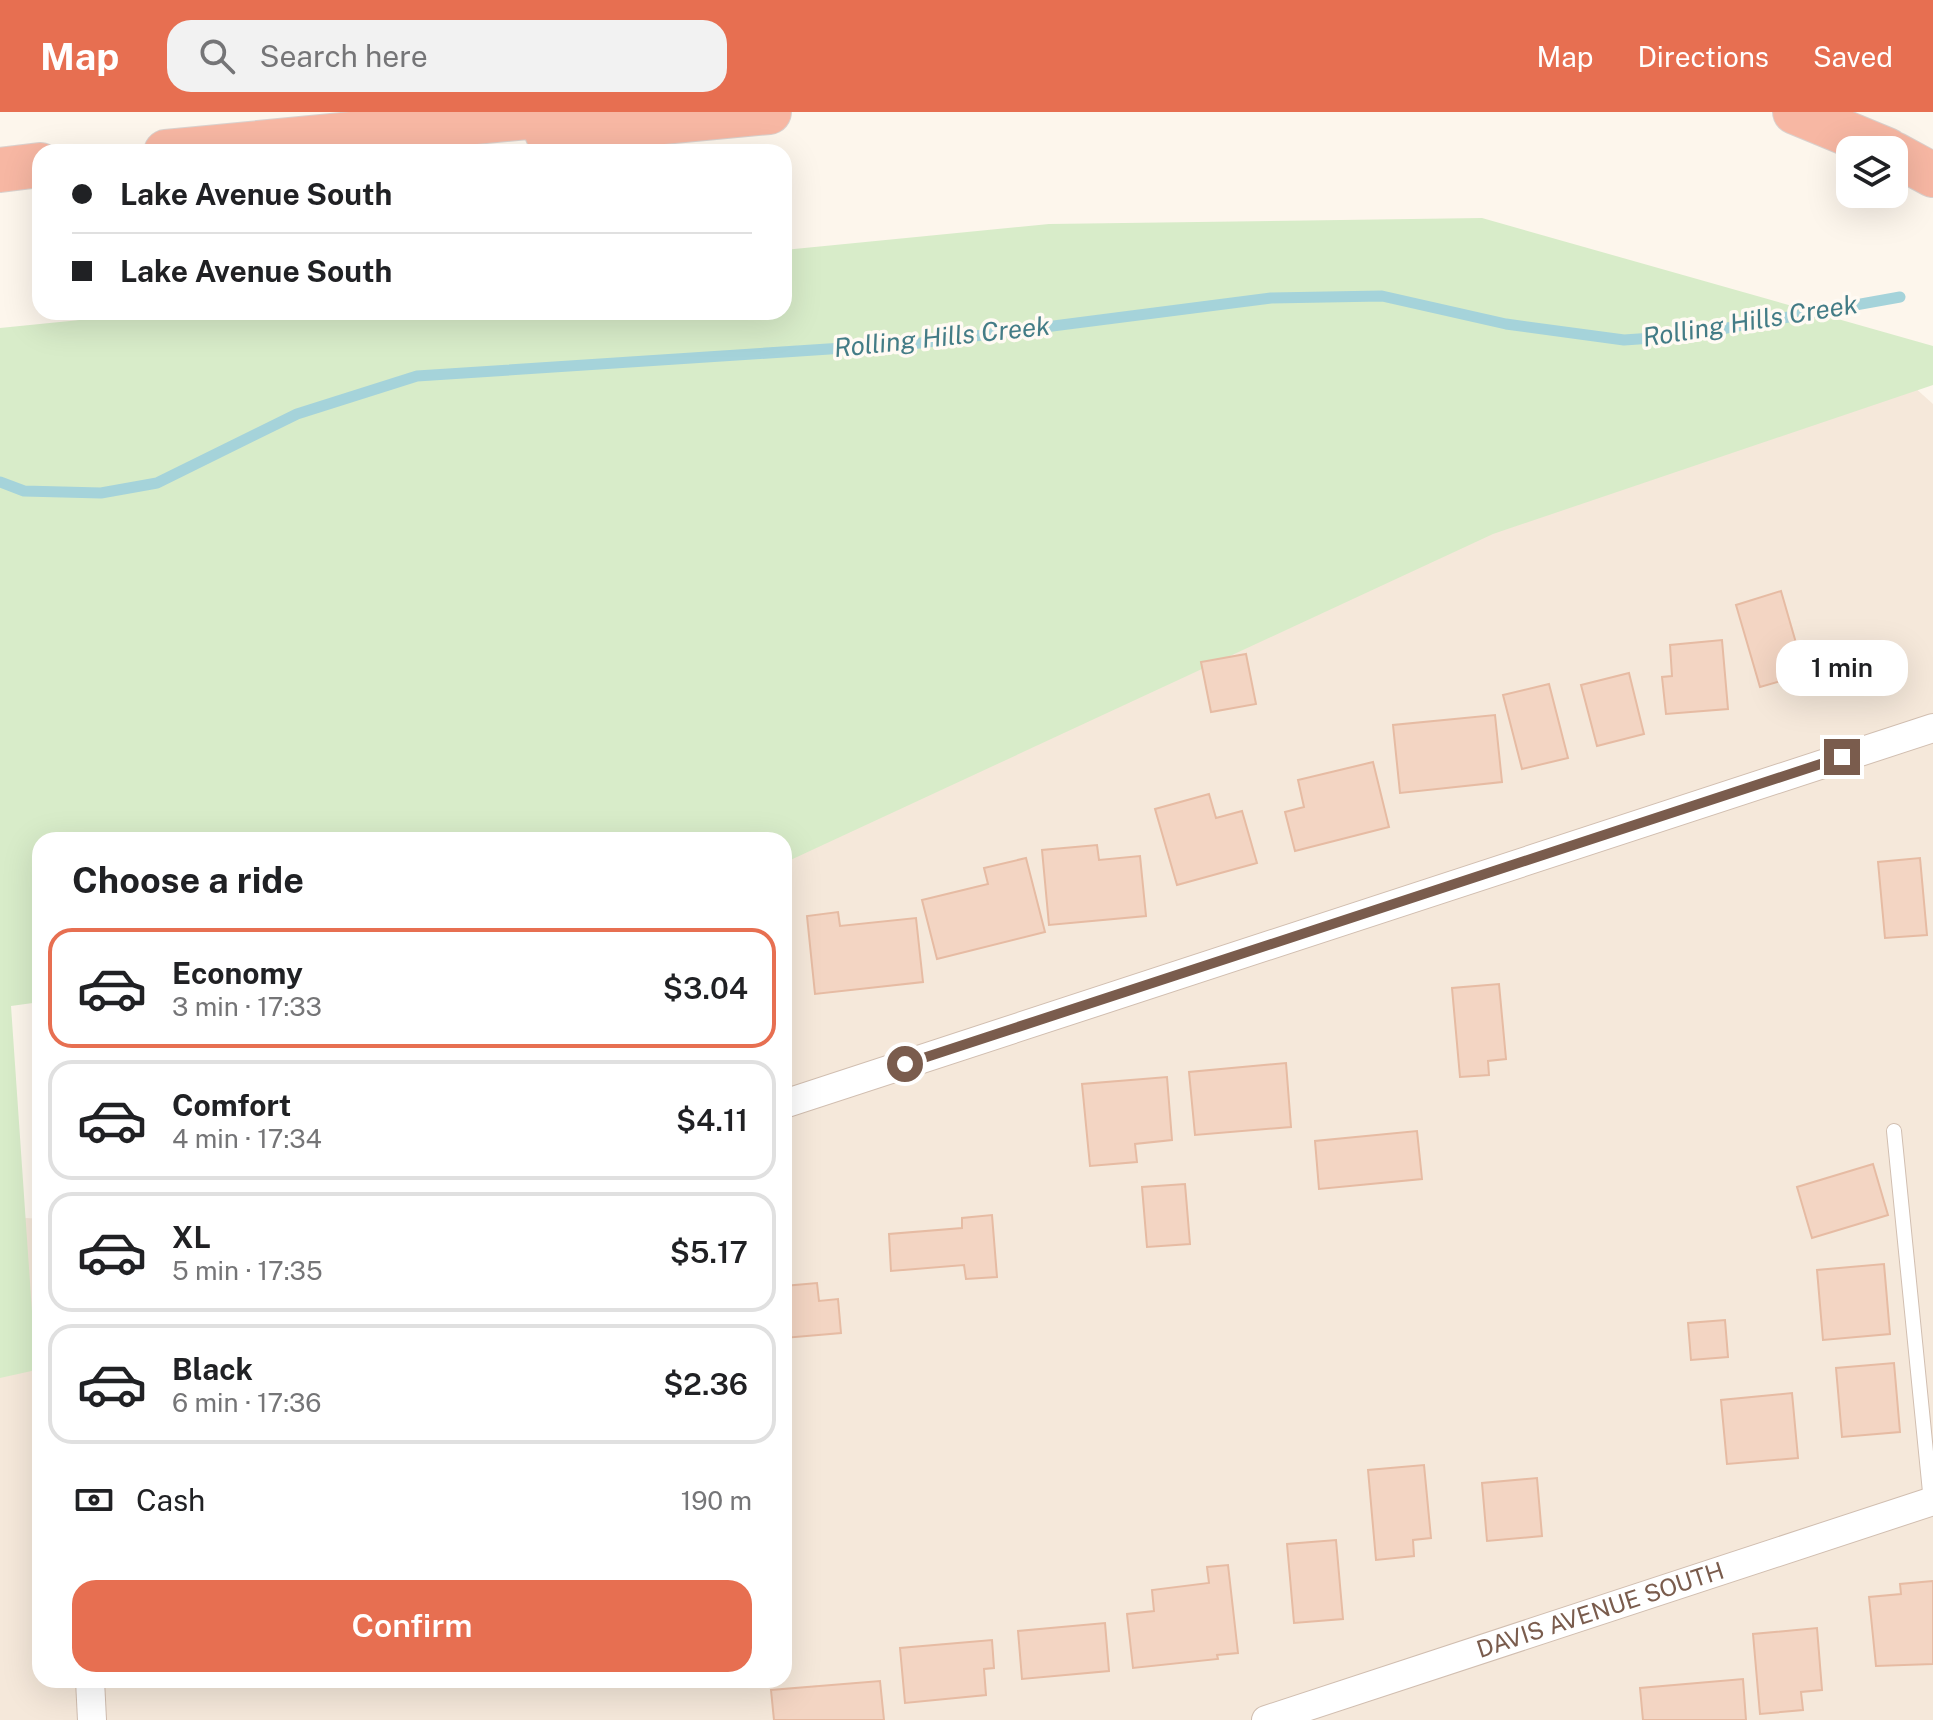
<!DOCTYPE html>
<meta charset="utf-8">
<style>
:root{--surface:#fff;--page:#f2f2f2;--text:#202124;--muted:#757577;--line:#e0e0e0;--accent:#e76f51}
body{margin:0;font-family:"Public Sans",sans-serif;background:var(--page);color:var(--text);height:100vh;display:flex;flex-direction:column;font-size:30px;white-space:nowrap}
*{box-sizing:border-box;margin:0}
p{font-size:26px;color:var(--muted)}
.icon{flex:none;width:44px;height:44px;fill:none;stroke:currentColor;stroke-width:2;stroke-linecap:round;stroke-linejoin:round}
.map{position:relative;flex:1;overflow:hidden}
.panel{position:absolute;left:32px;top:720px;width:760px;height:856px;display:flex;flex-direction:column;background:var(--surface);border-radius:24px;box-shadow:0 8px 32px #0002}
.panel>*{flex:none}
.hud{position:absolute;left:32px;top:32px;width:760px;height:176px;border-radius:24px;box-shadow:0 8px 32px #0002;display:grid;align-content:center;height:176px;padding:0 40px;background:var(--surface)}
.fabs{position:absolute;left:1836px;top:24px;display:grid;gap:16px}
.fabs a{display:grid;place-items:center;width:72px;height:72px;border-radius:16px;background:var(--surface);box-shadow:0 8px 32px #0002;font-size:40px}
.end{position:absolute;width:36px;height:36px;margin:-18px;border:10px solid #7a5c4d;background:#fff;box-shadow:0 0 0 4px #fff}
.from{border-radius:50%}
.bubble{position:absolute;height:56px;border-radius:24px;background:var(--surface);box-shadow:0 8px 32px #0002;font-size:26px;font-weight:600;line-height:56px;text-align:center}
.hud b{display:flex;align-items:center;gap:28px;height:76px;font-size:30px}
.hud b+b{border-top:2px solid var(--line)}
.hud i{width:20px;height:20px;background:var(--text)}
ul{padding:0;list-style:none}
li{display:flex;align-items:center;gap:24px;height:120px;margin:0 16px 12px;padding:0 24px;border:4px solid var(--line);border-radius:24px}
li div{flex:1}
li b{display:block;font-size:30px}
li em{font-style:normal;font-weight:600}
li.current{border-color:var(--accent)}
li>.icon{width:72px;height:72px;stroke-width:1.5}
h2{padding:0 40px;font-size:36px;line-height:96px}
.pay{display:flex;align-items:center;gap:20px;height:88px;padding:0 40px;font-size:30px}
.pay p{margin-inline-start:auto}
.primary-button{display:flex;gap:16px;margin-top:auto;padding:16px 40px}
.primary-button a{flex:1;height:92px;border-radius:24px;background:var(--accent);color:#fff;font-size:32px;font-weight:600;line-height:92px;text-align:center}
header{display:flex;align-items:center;gap:48px;box-sizing:border-box;height:112px;padding:0 40px;background:var(--accent);color:#fff}
header strong{font-size:38px}
nav{display:flex;gap:44px;margin-inline-start:auto;font-size:28px}
.search{width:560px;height:72px;background:var(--page);display:flex;align-items:center;gap:20px;box-sizing:border-box;padding:0 28px;border-radius:24px;color:var(--muted);font-size:30px}
.map>svg:first-child{display:block}
.residential{fill:#f5e8da}
.green{fill:#d8ecc9}
.lines{fill:none;stroke-linecap:round;stroke-linejoin:round}
.stream{stroke:#a5d3da;stroke-width:11}
.building{fill:#f3d5c3;stroke:#e6bba3;stroke-width:2}
.lane-casing{stroke:#d1beb0;stroke-width:16}
.street-casing{stroke:#d1beb0;stroke-width:30}
.highway-casing{stroke:#dad1cd;stroke-width:46}
.lane{stroke:#fff;stroke-width:14}
.street{stroke:#fff;stroke-width:28}
.highway{stroke:#f7b7a3;stroke-width:44}
.route{stroke:#7a5c4d;stroke-width:10}
.labels{text-anchor:middle;stroke-width:7;stroke-linejoin:round;paint-order:stroke}
.street-label{font-size:24px;fill:#7a5c4d;stroke:#fffaf3}
.water-label{font-size:26px;font-style:italic;fill:#437c86;stroke:#fffaf3}
</style>
<header>
<strong>Map</strong>
<div class="search"><svg class="icon" aria-label="search" viewBox="0 0 24 24"><circle cx="10" cy="10" r="6"/><path d="M15 15l6 6"/></svg>Search here</div>
<nav><a>Map</a><a>Directions</a><a>Saved</a></nav>
</header>
<div class="map">
<svg width="1933" height="1608" viewBox="0 0 1933 1608">
<rect width="100%" height="100%" fill="#fdf6ec"/>
<path class="residential" d="M 1883,247 L 1933,292 L 1933,1608 L 0,1608 L 0,1104 L 40,1107 L 40,1568 L 784,1568 L 784,728 Z"/>
<path class="green" d="M 1482,106 L 1933,234 L 1933,273 L 1493,422 L 784,751 L 784,728 L 40,728 L 40,890 L 11,894 L 36,1258 L 0,1266 L 0,216 L 159,200 L 784,200 L 784,138 L 1049,112 Z"/>
<g class="lines">
<path class="stream" d="M 0,370 L 24,379 L 101,381 L 157,371 L 297,302 L 417,264 L 920,231 L 1271,186 L 1382,184 L 1506,212 L 1624,228 L 1682,224 L 1900,185"/>
</g>
<path class="building" d="M 1781,479 L 1805,562 L 1760,575 L 1736,493 Z
M 1722,528 L 1728,597 L 1666,602 L 1662,565 L 1672,564 L 1670,533 Z
M 1246,542 L 1256,592 L 1211,600 L 1201,550 Z
M 1629,561 L 1644,622 L 1597,634 L 1581,573 Z
M 1549,572 L 1568,646 L 1522,657 L 1503,583 Z
M 1495,603 L 1502,670 L 1400,681 L 1393,613 Z
M 1373,650 L 1389,715 L 1295,739 L 1285,700 L 1304,695 L 1298,668 Z
M 1209,682 L 1216,706 L 1242,699 L 1257,751 L 1177,773 L 1155,697 Z
M 1097,733 L 1099,748 L 1140,744 L 1146,804 L 1049,813 L 1042,738 Z
M 1026,746 L 1045,820 L 937,847 L 922,788 L 988,772 L 984,756 Z
M 1920,746 L 1927,823 L 1885,826 L 1878,750 Z
M 838,800 L 840,814 L 916,806 L 923,870 L 815,882 L 807,804 Z
M 1499,872 L 1506,947 L 1488,949 L 1489,963 L 1460,965 L 1452,876 Z
M 1286,951 L 1291,1015 L 1195,1023 L 1189,960 Z
M 1167,965 L 1172,1028 L 1135,1032 L 1137,1050 L 1090,1054 L 1082,972 Z
M 1417,1019 L 1422,1067 L 1319,1077 L 1315,1029 Z
M 1873,1052 L 1888,1103 L 1812,1126 L 1797,1075 Z
M 1185,1072 L 1190,1132 L 1147,1135 L 1142,1075 Z
M 992,1103 L 997,1165 L 966,1167 L 964,1153 L 891,1159 L 889,1122 L 962,1116 L 962,1106 Z
M 1884,1152 L 1890,1222 L 1823,1228 L 1817,1158 Z
M 817,1171 L 819,1189 L 838,1187 L 841,1221 L 784,1226 L 784,1174 Z
M 1725,1208 L 1728,1245 L 1691,1248 L 1688,1211 Z
M 1894,1251 L 1900,1320 L 1842,1325 L 1836,1256 Z
M 1792,1281 L 1798,1346 L 1727,1352 L 1721,1288 Z
M 1424,1353 L 1431,1426 L 1413,1428 L 1414,1444 L 1376,1448 L 1368,1358 Z
M 1537,1366 L 1542,1424 L 1487,1429 L 1482,1371 Z
M 1336,1428 L 1343,1507 L 1294,1511 L 1287,1432 Z
M 1228,1453 L 1238,1541 L 1217,1543 L 1218,1547 L 1133,1556 L 1127,1502 L 1154,1499 L 1152,1478 L 1209,1471 L 1207,1455 Z
M 1933,1469 L 1933,1552 L 1876,1554 L 1869,1485 L 1901,1482 L 1900,1472 Z
M 1105,1511 L 1109,1559 L 1022,1567 L 1018,1519 Z
M 1817,1516 L 1822,1578 L 1801,1580 L 1803,1598 L 1760,1602 L 1753,1522 Z
M 992,1528 L 994,1556 L 984,1557 L 986,1583 L 905,1591 L 900,1536 Z
M 1743,1567 L 1746,1608 L 1643,1608 L 1640,1576 Z
M 880,1569 L 884,1608 L 774,1608 L 771,1578 Z"/>
<g class="lines">
<defs>
<path id="lane" d="M 1894,1019 L 1931,1390"/>
<g id="street">
<path d="M 784,992 L 1933,616"/>
<path d="M 90,1568 L 92,1608"/>
<path id="s1" d="M 1266,1608 L 1933,1389"/>
</g>
<path id="highway" d="M 1795,0 L 1887,38
M 547,21 L 769,0
M 166,40 L 579,0
M 1894,42 L 1933,63
M 0,58 L 40,53"/>
</defs>
<use href="#lane" class="lane-casing"/>
<use href="#street" class="street-casing"/>
<use href="#highway" class="highway-casing"/>
<use href="#lane" class="lane"/>
<use href="#street" class="street"/>
<use href="#highway" class="highway"/>
</g>
<g class="lines">
<path class="route" d="M 905,952 L 1842,645"/>
</g>
<g class="labels">
<g class="street-label">
<text dy="8" stroke="none"><textPath href="#s1" startOffset="352">DAVIS AVENUE SOUTH</textPath></text>
</g>
<g class="water-label">
<text transform="translate(1750 209) rotate(-9)" y="9">Rolling Hills Creek</text>
<text transform="translate(942 225) rotate(-6)" y="9">Rolling Hills Creek</text>
</g>
</g>
</svg>
<div class="fabs">
<a><svg class="icon" aria-label="layers" viewBox="0 0 24 24"><path d="M12 4l9 5-9 5-9-5zM3 14l9 5 9-5"/></svg></a>
</div>
<i class="end from" style="left:905px;top:952px"></i>
<i class="end" style="left:1842px;top:645px"></i>
<div class="bubble" style="left:1776px;top:528px;width:132px">1 min</div>
<div class="hud">
<b><i class="from"></i>Lake Avenue South</b>
<b><i></i>Lake Avenue South</b>
</div>
<section class="panel">
<h2>Choose a ride</h2>
<ul>
<li class="current"><svg class="icon" aria-label="car" viewBox="0 0 24 24"><path d="M5 17H2v-5l4-1 3-4h7l3 4 3 1v5h-3M9 17h6M6 11h13"/><circle cx="7" cy="17" r="2"/><circle cx="17" cy="17" r="2"/></svg><div><b>Economy</b><p>3 min · 17:33</p></div><em>$3.04</em></li>
<li><svg class="icon" aria-label="car" viewBox="0 0 24 24"><path d="M5 17H2v-5l4-1 3-4h7l3 4 3 1v5h-3M9 17h6M6 11h13"/><circle cx="7" cy="17" r="2"/><circle cx="17" cy="17" r="2"/></svg><div><b>Comfort</b><p>4 min · 17:34</p></div><em>$4.11</em></li>
<li><svg class="icon" aria-label="car" viewBox="0 0 24 24"><path d="M5 17H2v-5l4-1 3-4h7l3 4 3 1v5h-3M9 17h6M6 11h13"/><circle cx="7" cy="17" r="2"/><circle cx="17" cy="17" r="2"/></svg><div><b>XL</b><p>5 min · 17:35</p></div><em>$5.17</em></li>
<li><svg class="icon" aria-label="car" viewBox="0 0 24 24"><path d="M5 17H2v-5l4-1 3-4h7l3 4 3 1v5h-3M9 17h6M6 11h13"/><circle cx="7" cy="17" r="2"/><circle cx="17" cy="17" r="2"/></svg><div><b>Black</b><p>6 min · 17:36</p></div><em>$2.36</em></li>
</ul>
<div class="pay"><svg class="icon" aria-label="cash" viewBox="0 0 24 24"><path d="M3 7h18v10H3z"/><circle cx="12" cy="12" r="2"/></svg>Cash<p>190 m</p></div>
<div class="primary-button"><a>Confirm</a></div>
</section>
</div>
